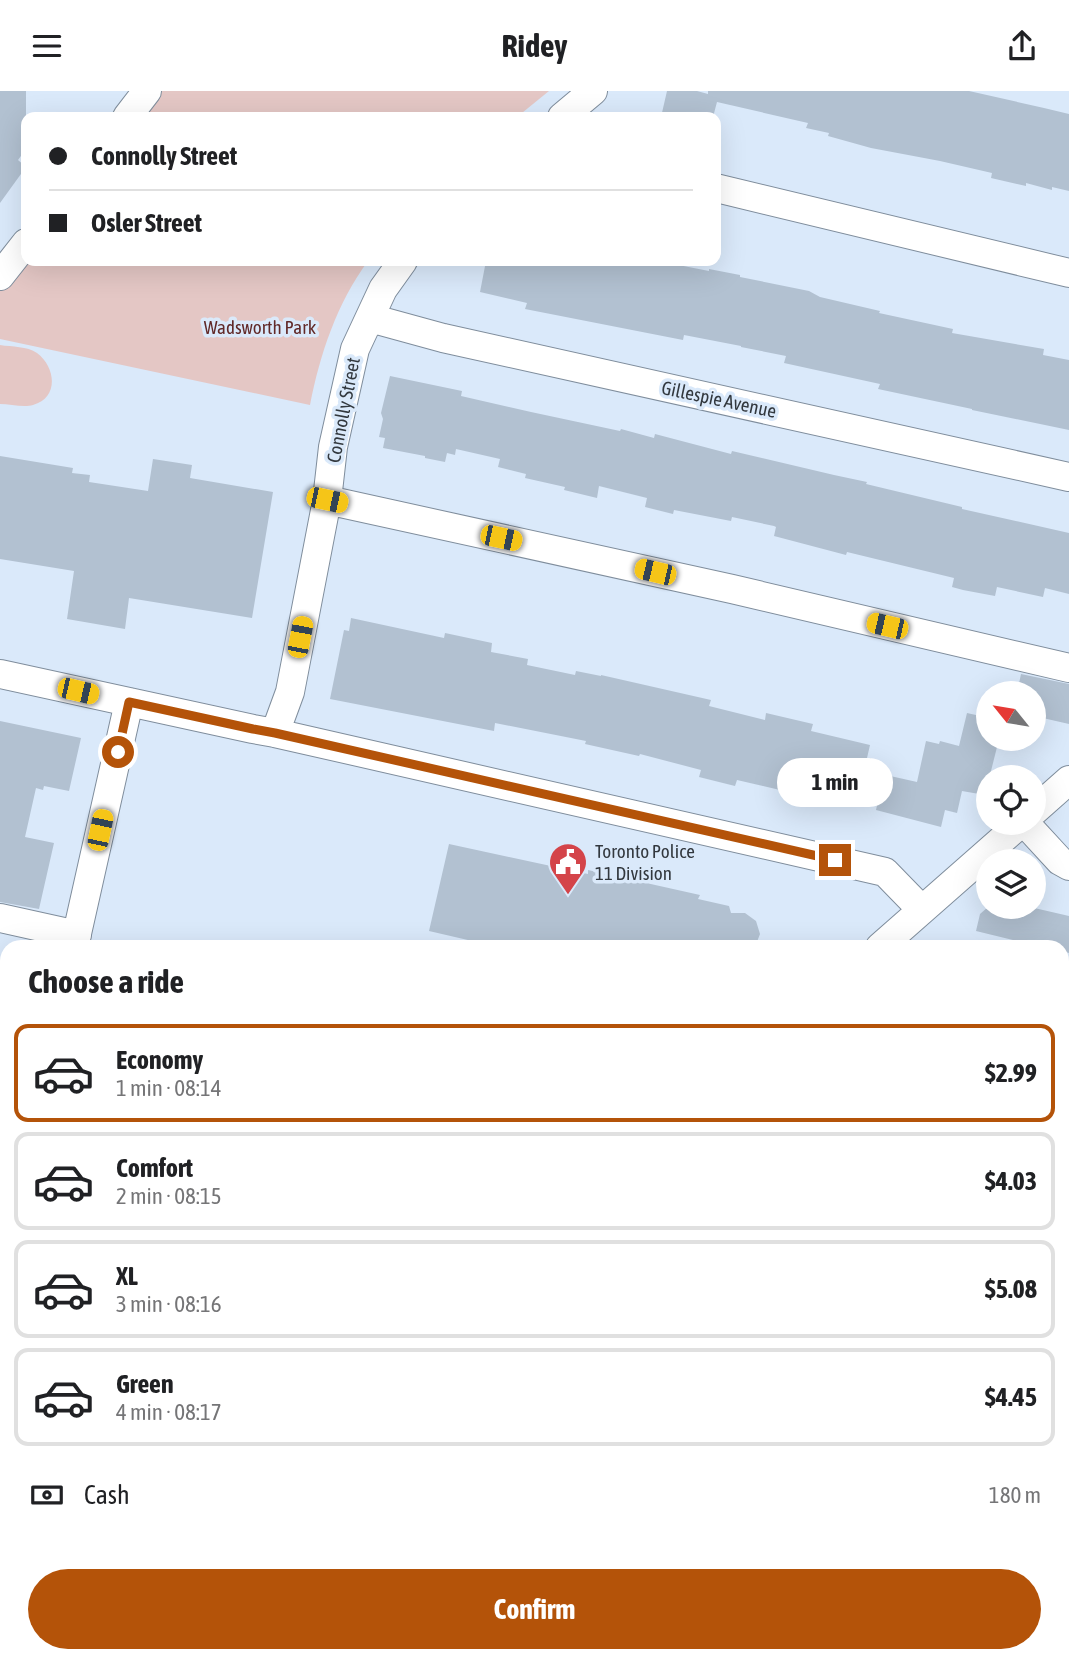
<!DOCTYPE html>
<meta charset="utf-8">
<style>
:root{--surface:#fff;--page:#f6f6f6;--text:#202124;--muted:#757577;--line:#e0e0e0;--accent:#b45309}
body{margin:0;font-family:"Asap Condensed",sans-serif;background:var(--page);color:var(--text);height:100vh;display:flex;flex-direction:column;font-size:26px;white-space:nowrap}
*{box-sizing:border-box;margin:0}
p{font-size:23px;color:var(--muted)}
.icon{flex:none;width:38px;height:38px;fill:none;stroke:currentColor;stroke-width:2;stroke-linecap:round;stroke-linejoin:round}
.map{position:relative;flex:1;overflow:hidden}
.side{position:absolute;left:0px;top:849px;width:1069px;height:723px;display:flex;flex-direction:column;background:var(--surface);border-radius:21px 21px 0 0;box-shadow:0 7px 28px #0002}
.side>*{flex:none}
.banner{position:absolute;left:21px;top:21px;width:700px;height:154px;border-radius:14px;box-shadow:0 7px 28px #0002;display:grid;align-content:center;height:154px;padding:0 28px;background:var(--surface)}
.needle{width:46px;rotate:300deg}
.buttons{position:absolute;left:976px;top:590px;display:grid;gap:14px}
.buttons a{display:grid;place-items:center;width:70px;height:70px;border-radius:50%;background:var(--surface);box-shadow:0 7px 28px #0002;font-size:35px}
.end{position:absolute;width:32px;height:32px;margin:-16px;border:9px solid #b45309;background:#fff;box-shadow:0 0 0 4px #fff}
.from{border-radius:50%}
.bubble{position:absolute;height:49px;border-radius:24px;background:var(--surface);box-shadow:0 7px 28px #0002;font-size:23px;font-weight:700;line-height:49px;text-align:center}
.car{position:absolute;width:21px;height:42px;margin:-21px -10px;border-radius:9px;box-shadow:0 0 5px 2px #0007;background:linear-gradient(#f5c518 24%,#345 0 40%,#f5c518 0 76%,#345 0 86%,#f5c518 0)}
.banner b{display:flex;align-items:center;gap:24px;height:66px;font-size:26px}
.banner b+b{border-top:2px solid var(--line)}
.banner i{width:18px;height:18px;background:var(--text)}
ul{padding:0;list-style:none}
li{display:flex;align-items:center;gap:21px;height:98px;margin:0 14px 10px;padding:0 14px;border:4px solid var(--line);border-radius:14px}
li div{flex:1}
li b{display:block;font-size:26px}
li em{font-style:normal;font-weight:700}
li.active{border-color:var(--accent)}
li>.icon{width:63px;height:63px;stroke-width:1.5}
h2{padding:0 28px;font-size:32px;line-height:84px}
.pay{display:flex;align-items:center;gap:18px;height:77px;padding:0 28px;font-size:26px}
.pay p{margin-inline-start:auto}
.cta{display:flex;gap:14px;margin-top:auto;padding:14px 28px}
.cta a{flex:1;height:80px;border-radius:42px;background:var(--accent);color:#fff;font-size:28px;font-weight:700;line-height:80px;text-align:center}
header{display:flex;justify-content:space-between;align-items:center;height:91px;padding:0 28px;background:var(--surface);font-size:32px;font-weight:700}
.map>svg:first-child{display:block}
.green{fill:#e4c7c5}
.building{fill:#b2c1d1}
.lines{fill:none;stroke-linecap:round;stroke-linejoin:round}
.minor-casing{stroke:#7f8d9c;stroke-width:30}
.minor{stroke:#fff;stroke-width:28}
.route{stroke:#b45309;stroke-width:9}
.labels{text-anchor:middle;stroke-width:7;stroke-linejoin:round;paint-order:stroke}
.park-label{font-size:19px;fill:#612928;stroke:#dae9fa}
.street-label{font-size:19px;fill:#32383e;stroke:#dae9fa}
.poi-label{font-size:19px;fill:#32383e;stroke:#dae9fa;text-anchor:start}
</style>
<header><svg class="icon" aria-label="menu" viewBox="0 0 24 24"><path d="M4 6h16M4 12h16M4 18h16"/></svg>Ridey<svg class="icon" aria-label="share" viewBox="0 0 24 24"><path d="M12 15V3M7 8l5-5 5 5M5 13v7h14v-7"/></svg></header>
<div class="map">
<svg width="1069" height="1570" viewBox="0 0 1069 1570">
<rect width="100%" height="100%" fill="#dae9fa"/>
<path class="green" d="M 162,0 L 549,0 L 517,26 L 140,26 Z
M 26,167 L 26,170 L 368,170 C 337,212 320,263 310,314 L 0,248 L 0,199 Z
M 0,254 C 12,256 27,255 37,262 C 56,276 59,307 33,314 C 24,317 10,313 0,313 Z"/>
<path class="building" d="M 0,0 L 26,0 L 26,58 L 18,69 L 26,76 L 0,112 Z
M 667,0 L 697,0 L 708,3 L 708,0 L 969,0 L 1044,17 L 1069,23 L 1069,100 L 1052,96 L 1052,99 L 1026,92 L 1026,95 L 991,87 L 992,82 L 940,70 L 871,57 L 828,45 L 829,42 L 806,37 L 808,32 L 717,11 L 713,26 L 661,26 Z
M 486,170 L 658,170 L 709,180 L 709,178 L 740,184 L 740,186 L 809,200 L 820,206 L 880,220 L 879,222 L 953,238 L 952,242 L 1044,258 L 1043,264 L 1069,269 L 1069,339 L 972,319 L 972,318 L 878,298 L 880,293 L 784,272 L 786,265 L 741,256 L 741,255 L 684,244 L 683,249 L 525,218 L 527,212 L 480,201 Z
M 390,285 L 462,300 L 461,305 L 531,321 L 620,340 L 621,338 L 654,347 L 655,343 L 731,363 L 732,360 L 834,384 L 867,391 L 866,393 L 962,416 L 962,418 L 1069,442 L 1069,503 L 1045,497 L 1043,506 L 997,496 L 995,505 L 963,499 L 952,496 L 954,487 L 847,461 L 846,464 L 774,445 L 776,436 L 774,435 L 732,426 L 731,430 L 674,419 L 673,423 L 645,416 L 647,407 L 599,395 L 597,407 L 564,399 L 565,396 L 525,387 L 526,383 L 498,376 L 500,368 L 456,358 L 455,364 L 447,362 L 445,371 L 425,367 L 425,365 L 383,357 L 385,347 L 379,346 L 383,328 L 381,322 Z
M 0,365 L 73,377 L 72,382 L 90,384 L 89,391 L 148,400 L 153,368 L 192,374 L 190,387 L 273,401 L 252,527 L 129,507 L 125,538 L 67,528 L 74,480 L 0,468 Z
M 351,527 L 444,547 L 445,542 L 492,552 L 491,561 L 528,568 L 527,574 L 575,584 L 576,580 L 601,585 L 601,584 L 711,609 L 709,615 L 765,629 L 766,622 L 813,633 L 811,640 L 870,654 L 867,667 L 871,667 L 868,680 L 917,691 L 926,650 L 939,653 L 940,650 L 959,655 L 967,622 L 989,627 L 989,648 L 999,648 L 985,704 L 962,700 L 957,722 L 945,719 L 941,736 L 876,719 L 878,710 L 799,692 L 797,703 L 737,689 L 735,695 L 699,686 L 701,679 L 640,663 L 639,665 L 585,653 L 586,650 L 495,632 L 494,640 L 330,608 L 344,539 L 349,540 Z
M 1021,583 L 1069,593 L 1069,633 L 1034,625 L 1034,602 L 1017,602 Z
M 0,630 L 81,647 L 69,700 L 44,695 L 43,699 L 36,697 L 25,746 L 54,752 L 39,818 L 0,811 Z
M 449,753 L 588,783 L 588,779 L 700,804 L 698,808 L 729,815 L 731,822 L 745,822 L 756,830 L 760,843 L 755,856 L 498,856 L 429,840 Z
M 988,816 L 1030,816 L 1069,825 L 1069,862 L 1062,860 L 1062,856 L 1042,856 L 976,840 L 980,823 Z"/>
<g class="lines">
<defs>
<path id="minor" d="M 127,26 L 147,0
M 562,26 L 593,0
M 716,97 L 1069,182
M 0,185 L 26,152
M 370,227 L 443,247 L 1069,386
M 327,409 L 732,498 L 1069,577
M 0,583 L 253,638 L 275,642 L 885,781 L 921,818
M 275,642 L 290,601 L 327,409 L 333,356 L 355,258 L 383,198 L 403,170
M 1034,720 L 1069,689
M 1025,732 L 1060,770 L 1069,775
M 0,827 L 77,844
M 74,856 L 129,611
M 880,856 L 1021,732
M 1062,971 L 1069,973
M 0,1046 L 7,1048
M 1062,1147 L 1069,1148
M 0,1330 L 7,1332
M 692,1564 L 709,1570"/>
</defs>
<use href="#minor" class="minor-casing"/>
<use href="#minor" class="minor"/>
</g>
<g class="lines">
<path class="route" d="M 118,661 L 129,611 L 253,638 L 275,642 L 835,769"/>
</g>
<defs>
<symbol id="civic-pin" viewBox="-11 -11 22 30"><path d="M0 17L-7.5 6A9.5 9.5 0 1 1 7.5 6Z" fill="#d44449" stroke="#dae9fa"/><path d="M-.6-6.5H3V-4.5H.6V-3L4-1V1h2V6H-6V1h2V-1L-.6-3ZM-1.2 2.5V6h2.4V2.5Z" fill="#fff"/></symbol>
</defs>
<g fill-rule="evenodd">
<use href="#civic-pin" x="546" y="749" width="44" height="60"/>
</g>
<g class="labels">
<g class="park-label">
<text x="260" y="243">Wadsworth Park</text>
</g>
<g class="street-label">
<text transform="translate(719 308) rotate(12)" y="7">Gillespie Avenue</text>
<text transform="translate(343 319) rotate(-79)" y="7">Connolly Street</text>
</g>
<g class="poi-label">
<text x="595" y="767">Toronto Police<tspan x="595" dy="22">11 Division</tspan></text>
</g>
</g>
</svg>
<div class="buttons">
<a><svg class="needle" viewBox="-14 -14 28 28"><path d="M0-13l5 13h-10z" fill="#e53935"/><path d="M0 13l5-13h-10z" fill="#757577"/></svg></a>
<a><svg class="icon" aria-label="locate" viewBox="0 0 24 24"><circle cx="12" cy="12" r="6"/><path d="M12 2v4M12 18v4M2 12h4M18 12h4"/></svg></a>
<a><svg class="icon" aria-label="layers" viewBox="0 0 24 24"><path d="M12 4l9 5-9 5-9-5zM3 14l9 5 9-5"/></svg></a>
</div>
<i class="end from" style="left:118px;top:661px"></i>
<i class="end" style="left:835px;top:769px"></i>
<div class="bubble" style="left:777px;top:667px;width:116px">1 min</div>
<i class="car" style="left:327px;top:409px;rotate:102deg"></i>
<i class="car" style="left:501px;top:447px;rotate:102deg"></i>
<i class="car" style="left:655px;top:481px;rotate:283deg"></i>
<i class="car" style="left:887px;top:535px;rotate:283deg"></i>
<i class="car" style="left:300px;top:546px;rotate:11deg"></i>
<i class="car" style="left:78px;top:600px;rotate:103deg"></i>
<i class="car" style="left:100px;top:739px;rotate:12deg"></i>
<div class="banner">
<b><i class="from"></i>Connolly Street</b>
<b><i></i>Osler Street</b>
</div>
<section class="side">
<h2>Choose a ride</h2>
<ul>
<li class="active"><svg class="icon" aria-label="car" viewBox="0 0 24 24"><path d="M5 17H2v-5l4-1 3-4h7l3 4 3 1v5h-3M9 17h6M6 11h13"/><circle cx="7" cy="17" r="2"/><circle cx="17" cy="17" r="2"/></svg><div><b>Economy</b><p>1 min · 08:14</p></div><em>$2.99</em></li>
<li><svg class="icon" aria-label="car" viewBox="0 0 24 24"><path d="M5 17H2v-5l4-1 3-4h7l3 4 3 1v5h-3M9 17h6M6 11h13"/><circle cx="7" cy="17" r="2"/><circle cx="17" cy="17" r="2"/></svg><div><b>Comfort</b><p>2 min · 08:15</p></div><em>$4.03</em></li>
<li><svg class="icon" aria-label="car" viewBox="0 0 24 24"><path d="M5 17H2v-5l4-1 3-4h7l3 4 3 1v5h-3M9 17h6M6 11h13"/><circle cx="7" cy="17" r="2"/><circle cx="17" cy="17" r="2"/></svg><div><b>XL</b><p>3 min · 08:16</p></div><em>$5.08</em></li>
<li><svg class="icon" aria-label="car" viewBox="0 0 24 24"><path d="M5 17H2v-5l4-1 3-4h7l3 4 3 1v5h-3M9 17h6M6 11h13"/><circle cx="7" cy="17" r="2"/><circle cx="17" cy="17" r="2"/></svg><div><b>Green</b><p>4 min · 08:17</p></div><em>$4.45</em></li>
</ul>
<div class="pay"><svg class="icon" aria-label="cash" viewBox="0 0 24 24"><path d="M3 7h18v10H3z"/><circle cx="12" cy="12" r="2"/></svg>Cash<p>180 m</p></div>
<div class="cta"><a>Confirm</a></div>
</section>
</div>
